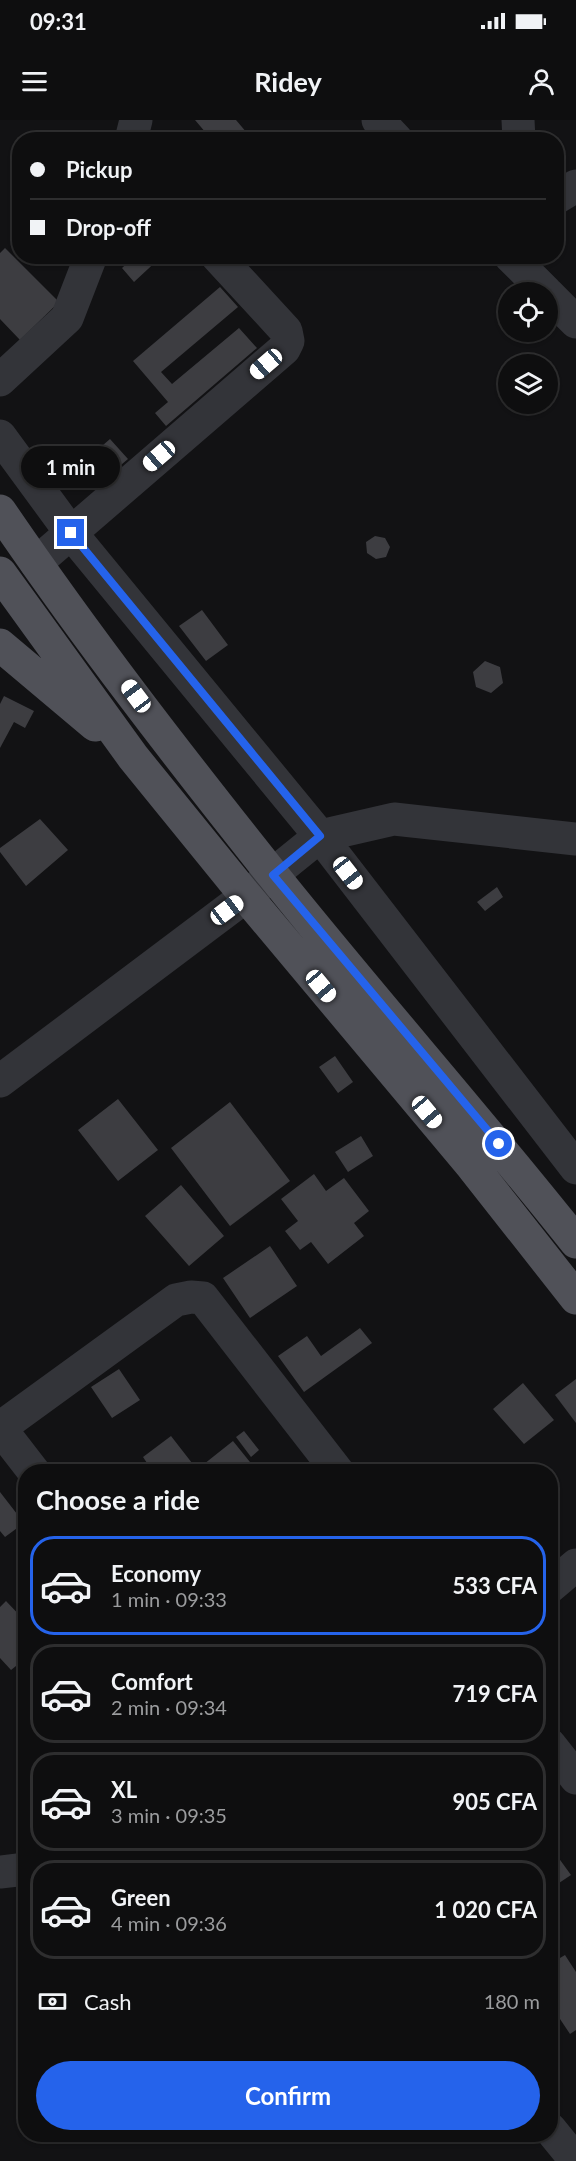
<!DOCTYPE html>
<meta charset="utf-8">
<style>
:root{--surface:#0e0e0f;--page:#1c1c1d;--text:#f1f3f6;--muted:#9b9c9e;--line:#2e2e2f;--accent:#2563eb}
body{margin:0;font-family:Lato,sans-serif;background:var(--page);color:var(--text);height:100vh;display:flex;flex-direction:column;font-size:22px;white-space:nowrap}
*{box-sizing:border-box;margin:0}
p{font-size:20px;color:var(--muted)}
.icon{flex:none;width:33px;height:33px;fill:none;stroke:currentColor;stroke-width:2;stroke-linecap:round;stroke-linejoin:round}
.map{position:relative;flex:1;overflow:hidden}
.drawer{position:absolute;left:18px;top:1344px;width:540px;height:678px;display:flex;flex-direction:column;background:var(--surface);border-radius:24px;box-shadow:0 2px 4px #0004,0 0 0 2px var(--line)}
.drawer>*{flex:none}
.hud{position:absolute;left:12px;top:12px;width:552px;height:132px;border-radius:24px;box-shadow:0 2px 4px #0004,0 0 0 2px var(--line);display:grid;align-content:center;height:132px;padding:0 18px;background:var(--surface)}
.tools{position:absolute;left:498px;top:162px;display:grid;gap:12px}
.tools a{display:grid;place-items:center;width:60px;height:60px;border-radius:50%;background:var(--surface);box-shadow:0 2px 4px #0004,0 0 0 2px var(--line);font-size:30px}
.end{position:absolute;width:27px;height:27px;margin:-14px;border:8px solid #2563eb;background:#fff;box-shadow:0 0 0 3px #fff}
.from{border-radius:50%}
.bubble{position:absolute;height:42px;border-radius:21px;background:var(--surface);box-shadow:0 2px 4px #0004,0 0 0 2px var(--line);font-size:20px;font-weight:700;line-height:42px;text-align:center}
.car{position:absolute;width:18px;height:36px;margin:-18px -9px;border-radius:8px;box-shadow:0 0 4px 2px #0007;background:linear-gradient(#fff 24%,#345 0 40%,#fff 0 76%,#345 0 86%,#fff 0)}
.hud b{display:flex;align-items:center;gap:21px;height:57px;font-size:22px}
.hud b+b{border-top:2px solid var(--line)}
.hud i{width:15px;height:15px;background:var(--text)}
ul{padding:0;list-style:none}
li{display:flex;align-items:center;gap:18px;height:99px;margin:0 12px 9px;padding:0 6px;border:3px solid var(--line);border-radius:24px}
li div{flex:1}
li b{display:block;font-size:22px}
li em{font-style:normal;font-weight:700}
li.active{border-color:var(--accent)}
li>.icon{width:54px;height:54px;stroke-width:1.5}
h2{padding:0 18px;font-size:27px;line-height:72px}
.pay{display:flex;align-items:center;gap:15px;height:66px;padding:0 18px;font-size:22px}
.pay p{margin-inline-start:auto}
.primary-button{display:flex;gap:12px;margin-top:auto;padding:12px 18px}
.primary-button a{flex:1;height:69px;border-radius:36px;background:var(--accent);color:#fff;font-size:24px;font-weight:700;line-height:69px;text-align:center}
.status{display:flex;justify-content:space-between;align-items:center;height:42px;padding:0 30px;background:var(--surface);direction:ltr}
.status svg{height:16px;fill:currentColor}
header{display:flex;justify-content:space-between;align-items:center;height:78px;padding:0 18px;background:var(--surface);font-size:27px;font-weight:700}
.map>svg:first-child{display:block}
.building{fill:#3d3d41}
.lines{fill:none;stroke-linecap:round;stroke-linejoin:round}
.minor{stroke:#333439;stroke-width:33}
.major{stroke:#505158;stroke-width:33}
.route{stroke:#2563eb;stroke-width:8}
</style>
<div class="status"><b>09:31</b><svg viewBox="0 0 49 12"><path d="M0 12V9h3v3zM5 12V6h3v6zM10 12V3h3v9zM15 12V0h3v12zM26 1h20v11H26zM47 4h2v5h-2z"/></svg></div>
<header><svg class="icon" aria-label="menu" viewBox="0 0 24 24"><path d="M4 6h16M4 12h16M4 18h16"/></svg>Ridey<svg class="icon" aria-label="person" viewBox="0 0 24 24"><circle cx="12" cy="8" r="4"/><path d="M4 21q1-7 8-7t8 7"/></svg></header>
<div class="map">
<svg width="576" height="2041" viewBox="0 0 576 2041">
<rect width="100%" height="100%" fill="#121214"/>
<path class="building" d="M 195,0 L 236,0 L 253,20 L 212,20 Z
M 20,82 L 20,98 L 10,90 Z
M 5,128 L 59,182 L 20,220 L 0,199 L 0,133 Z
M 135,136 L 162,136 L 134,162 L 122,148 Z
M 220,167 L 238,187 L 161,252 L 172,264 L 239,208 L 257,228 L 166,306 L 155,293 L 168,282 L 133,241 Z
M 110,319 L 128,339 L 97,365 L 80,345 Z
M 375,416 L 385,418 L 390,427 L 386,437 L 376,439 L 367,433 L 366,422 Z
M 202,490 L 228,525 L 206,541 L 179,506 Z
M 485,541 L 500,547 L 503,563 L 491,573 L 476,567 L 473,552 Z
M 4,576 L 34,591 L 25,608 L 14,602 L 0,628 L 0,584 Z
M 40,699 L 68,730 L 26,766 L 0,732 L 0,728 Z
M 497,767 L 503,777 L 485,791 L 477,782 Z
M 335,936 L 353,962 L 338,973 L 319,947 Z
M 118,979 L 158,1030 L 118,1061 L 78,1010 Z
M 230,982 L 290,1061 L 230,1106 L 171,1028 Z
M 361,1016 L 373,1036 L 348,1052 L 335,1032 Z
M 314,1054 L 326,1071 L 344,1058 L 369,1091 L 354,1103 L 364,1116 L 328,1144 L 311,1122 L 300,1130 L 285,1111 L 298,1101 L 281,1079 Z
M 181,1065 L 224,1116 L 189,1146 L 145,1096 Z
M 270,1126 L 297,1166 L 250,1198 L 223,1158 Z
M 360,1208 L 372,1223 L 304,1272 L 278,1236 L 307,1216 L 321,1236 Z
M 119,1249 L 140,1280 L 112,1298 L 91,1267 Z
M 576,1259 L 576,1303 L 555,1275 Z
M 523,1263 L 554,1300 L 524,1324 L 493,1289 Z
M 244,1311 L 259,1330 L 251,1337 L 236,1317 Z
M 171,1316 L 192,1343 L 181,1352 L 153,1352 L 143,1337 Z
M 233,1321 L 258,1352 L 209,1352 L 204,1344 Z
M 0,1372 L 24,1403 L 5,1417 L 0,1411 Z
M 6,1481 L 26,1502 L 26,1538 L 11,1550 L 0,1538 L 0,1487 Z
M 550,1726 L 571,1755 L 550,1769 Z
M 550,1797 L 558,1808 L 550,1813 Z
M 565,1835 L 576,1852 L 576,1910 L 570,1914 L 550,1884 L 550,1844 Z"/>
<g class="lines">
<path class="minor" d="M 378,0 L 397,20
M 518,0 L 519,20
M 131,20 L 136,0
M 556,78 L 576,66
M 510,136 L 546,172
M 548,174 L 576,202
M 0,260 L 67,198 L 91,136
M 0,316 L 71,413 L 320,716 L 576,1048
M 36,443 L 284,229 L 288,221 L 286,211 L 217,136
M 0,961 L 246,776 L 320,716 L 394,699 L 576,719
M 0,1308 L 176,1180 L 191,1177 L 203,1178 L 338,1352
M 0,1308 L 34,1352
M 550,1467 L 576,1445
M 550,1625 L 576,1658
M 0,1752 L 26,1749
M 550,2009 L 576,2041"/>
<path class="major" d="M 0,391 C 85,516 178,636 272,754 C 371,878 477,997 576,1122
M 0,453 L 133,637 L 246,776 L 472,1046 L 576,1178
M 0,525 L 95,605"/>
</g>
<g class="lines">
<path class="route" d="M 71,413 L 320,716 L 273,755 L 499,1024"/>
</g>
</svg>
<div class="tools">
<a><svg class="icon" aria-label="locate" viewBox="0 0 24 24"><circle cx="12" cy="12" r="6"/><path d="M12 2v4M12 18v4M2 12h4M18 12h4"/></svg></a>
<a><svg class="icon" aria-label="layers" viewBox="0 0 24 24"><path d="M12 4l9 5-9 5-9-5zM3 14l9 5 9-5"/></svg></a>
</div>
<i class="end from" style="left:499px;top:1024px"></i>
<i class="end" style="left:71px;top:413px"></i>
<div class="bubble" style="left:21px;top:326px;width:99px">1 min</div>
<i class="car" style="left:266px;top:244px;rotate:229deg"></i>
<i class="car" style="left:159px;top:336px;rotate:229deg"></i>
<i class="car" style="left:136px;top:576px;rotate:323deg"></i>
<i class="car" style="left:348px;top:753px;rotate:142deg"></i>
<i class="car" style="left:227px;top:790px;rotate:53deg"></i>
<i class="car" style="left:321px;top:866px;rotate:140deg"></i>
<i class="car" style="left:427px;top:992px;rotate:140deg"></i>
<div class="hud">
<b><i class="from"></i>Pickup</b>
<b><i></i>Drop-off</b>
</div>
<section class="drawer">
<h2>Choose a ride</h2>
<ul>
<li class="active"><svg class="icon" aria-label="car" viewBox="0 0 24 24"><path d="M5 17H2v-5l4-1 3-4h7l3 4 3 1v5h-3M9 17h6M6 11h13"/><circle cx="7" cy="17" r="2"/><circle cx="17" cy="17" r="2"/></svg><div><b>Economy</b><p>1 min · 09:33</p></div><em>533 CFA</em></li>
<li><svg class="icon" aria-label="car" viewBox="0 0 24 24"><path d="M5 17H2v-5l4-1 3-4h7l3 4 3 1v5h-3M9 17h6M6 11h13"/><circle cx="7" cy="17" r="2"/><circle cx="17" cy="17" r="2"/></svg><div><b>Comfort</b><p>2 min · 09:34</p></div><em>719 CFA</em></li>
<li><svg class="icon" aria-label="car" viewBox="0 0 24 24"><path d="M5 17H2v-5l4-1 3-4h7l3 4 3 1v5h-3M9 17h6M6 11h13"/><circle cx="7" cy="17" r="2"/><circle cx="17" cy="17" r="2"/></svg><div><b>XL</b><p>3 min · 09:35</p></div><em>905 CFA</em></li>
<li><svg class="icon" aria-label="car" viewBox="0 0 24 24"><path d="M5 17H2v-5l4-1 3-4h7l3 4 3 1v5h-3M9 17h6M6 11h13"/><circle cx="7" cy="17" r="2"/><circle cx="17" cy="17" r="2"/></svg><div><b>Green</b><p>4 min · 09:36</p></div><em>1 020 CFA</em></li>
</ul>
<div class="pay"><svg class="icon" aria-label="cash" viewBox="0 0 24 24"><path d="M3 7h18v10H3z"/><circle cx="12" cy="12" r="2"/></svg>Cash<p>180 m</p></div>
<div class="primary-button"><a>Confirm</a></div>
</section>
</div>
